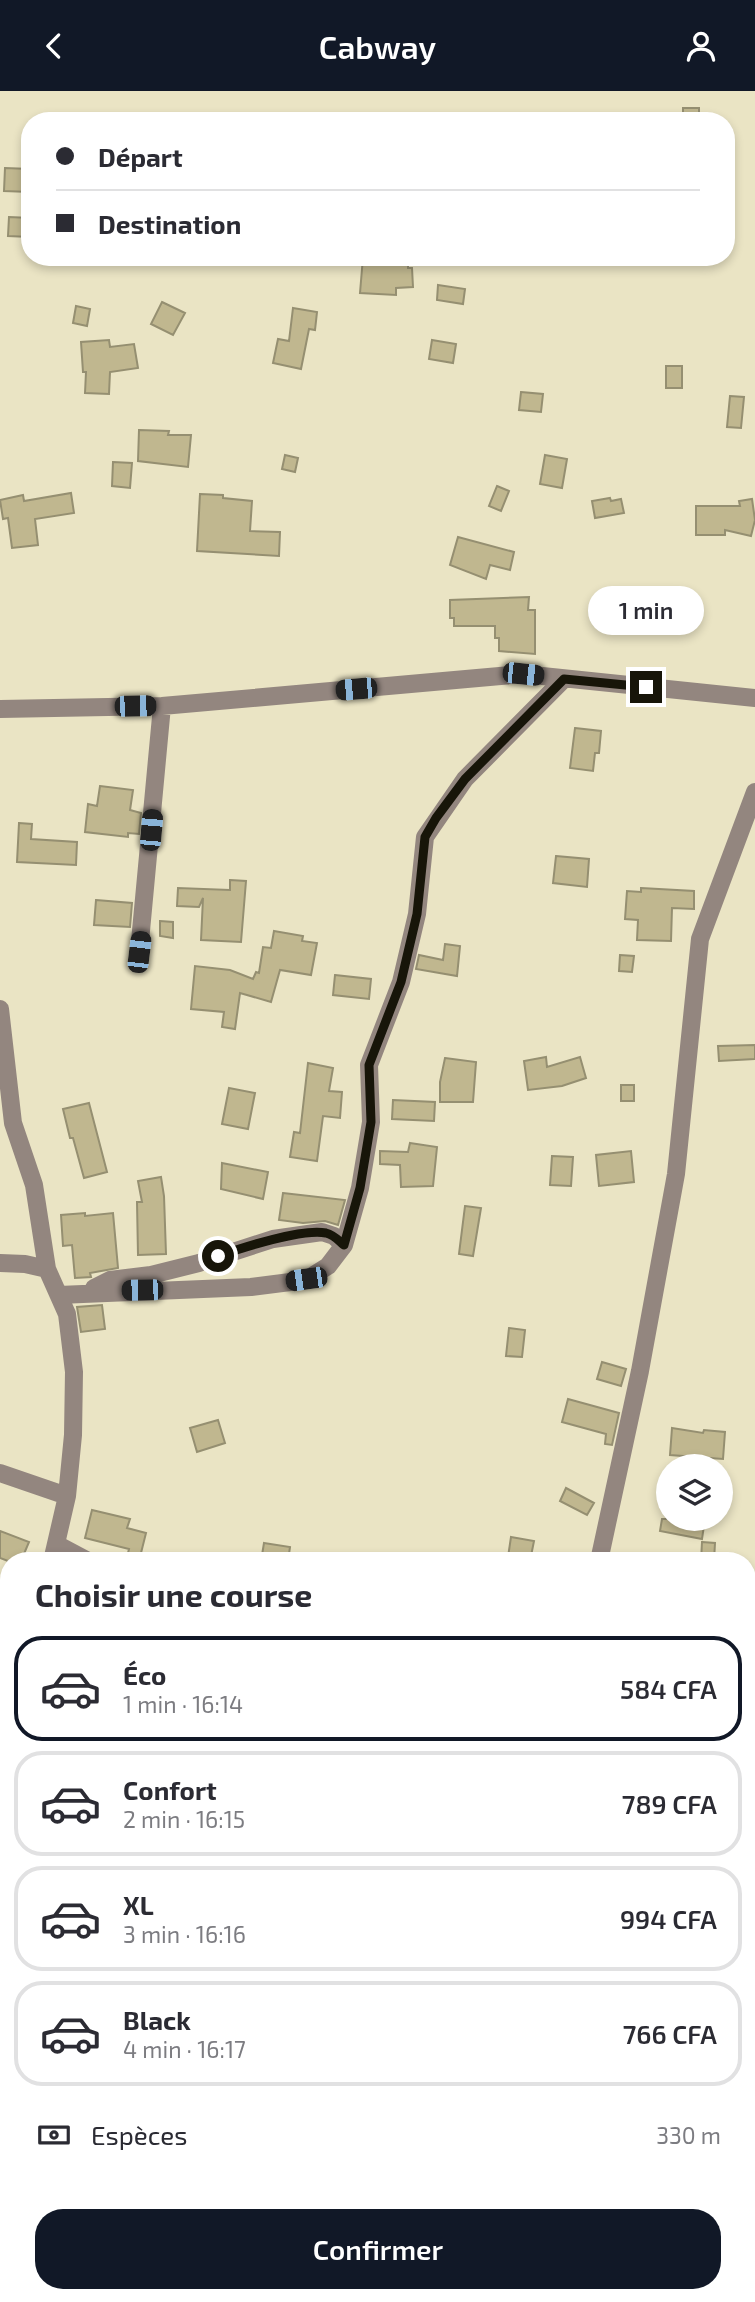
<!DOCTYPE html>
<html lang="fr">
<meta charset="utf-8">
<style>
:root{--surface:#fff;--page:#f7f7f7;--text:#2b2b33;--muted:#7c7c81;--line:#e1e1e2;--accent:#111827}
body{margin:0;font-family:"Exo 2",sans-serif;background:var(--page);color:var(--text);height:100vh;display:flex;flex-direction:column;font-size:26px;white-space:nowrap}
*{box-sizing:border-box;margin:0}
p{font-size:23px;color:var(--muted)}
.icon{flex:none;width:38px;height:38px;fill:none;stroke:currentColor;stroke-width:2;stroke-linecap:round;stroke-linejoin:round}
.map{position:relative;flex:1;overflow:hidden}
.details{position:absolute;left:0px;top:1461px;width:756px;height:751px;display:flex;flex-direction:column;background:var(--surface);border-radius:28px 28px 0 0;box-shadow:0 4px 10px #0003}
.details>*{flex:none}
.hud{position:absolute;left:21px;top:21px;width:714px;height:154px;border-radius:28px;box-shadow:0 4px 10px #0003;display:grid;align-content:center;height:154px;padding:0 35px;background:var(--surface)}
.tools{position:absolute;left:656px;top:1363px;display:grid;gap:14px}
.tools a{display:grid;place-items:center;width:77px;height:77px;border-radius:50%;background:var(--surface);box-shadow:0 4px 10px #0003;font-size:35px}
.end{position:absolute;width:32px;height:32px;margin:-16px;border:9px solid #171509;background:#fff;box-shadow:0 0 0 4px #fff}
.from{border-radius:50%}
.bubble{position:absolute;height:49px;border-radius:24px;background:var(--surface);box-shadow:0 4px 10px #0003;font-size:23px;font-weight:600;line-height:49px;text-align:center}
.car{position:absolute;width:21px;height:42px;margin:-21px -10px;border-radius:9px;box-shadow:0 0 5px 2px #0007;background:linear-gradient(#222 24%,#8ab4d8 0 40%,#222 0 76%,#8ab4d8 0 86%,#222 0)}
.hud b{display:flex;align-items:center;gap:24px;height:66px;font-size:26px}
.hud b+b{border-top:2px solid var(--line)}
.hud i{width:18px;height:18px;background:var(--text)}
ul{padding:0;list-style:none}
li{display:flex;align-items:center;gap:21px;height:105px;margin:0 14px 10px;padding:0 21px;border:4px solid var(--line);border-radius:28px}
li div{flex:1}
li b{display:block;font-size:26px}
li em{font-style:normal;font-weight:600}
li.current{border-color:var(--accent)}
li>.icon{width:63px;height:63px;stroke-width:1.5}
h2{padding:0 35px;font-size:32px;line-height:84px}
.pay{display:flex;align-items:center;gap:18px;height:77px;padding:0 35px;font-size:26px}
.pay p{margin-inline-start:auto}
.primary-button{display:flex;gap:14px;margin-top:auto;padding:14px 35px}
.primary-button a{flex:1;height:80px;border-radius:28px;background:var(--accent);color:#fff;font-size:28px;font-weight:600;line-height:80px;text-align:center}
header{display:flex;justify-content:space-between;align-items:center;height:91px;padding:0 35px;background:var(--accent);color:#fff;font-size:32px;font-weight:600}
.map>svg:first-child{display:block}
.building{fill:#c0b78f;stroke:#958f71;stroke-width:2}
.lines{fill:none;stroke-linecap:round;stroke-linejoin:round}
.street{stroke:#93867f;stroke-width:18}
.route{stroke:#171509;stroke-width:9}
</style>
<header><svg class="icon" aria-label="back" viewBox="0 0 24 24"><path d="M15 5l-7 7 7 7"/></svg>Cabway<svg class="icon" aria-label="person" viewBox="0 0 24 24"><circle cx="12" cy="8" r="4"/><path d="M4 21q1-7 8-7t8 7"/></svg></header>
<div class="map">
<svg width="755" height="2211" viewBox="0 0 755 2211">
<rect width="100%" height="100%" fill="#eae4c4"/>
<path class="building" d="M 683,17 L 699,17 L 699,30 L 683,30 Z
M 5,77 L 30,78 L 30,101 L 4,100 Z
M 9,126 L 30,127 L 30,146 L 8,145 Z
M 363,166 L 408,166 L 408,177 L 412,177 L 413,196 L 396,197 L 396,204 L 360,202 Z
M 438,194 L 465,198 L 463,213 L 437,209 Z
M 162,211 L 185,222 L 173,244 L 151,233 Z
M 76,215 L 90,218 L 87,235 L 73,232 Z
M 293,217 L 317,221 L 315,239 L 309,238 L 301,278 L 273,272 L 278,248 L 289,250 Z
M 109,249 L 110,256 L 134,253 L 138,277 L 110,281 L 109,303 L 85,302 L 86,281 L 83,281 L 81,251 Z
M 432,249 L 456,253 L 453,272 L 429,268 Z
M 666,275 L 682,275 L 682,297 L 666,297 Z
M 521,301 L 543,303 L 541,321 L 519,319 Z
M 730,305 L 744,306 L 741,337 L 727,336 Z
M 139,339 L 169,340 L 168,344 L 191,344 L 188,376 L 138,370 Z
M 285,364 L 298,367 L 295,381 L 282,378 Z
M 545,364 L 567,368 L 562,397 L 540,393 Z
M 113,371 L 132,372 L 130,397 L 112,395 Z
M 497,395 L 509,400 L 501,420 L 489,415 Z
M 71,402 L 74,422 L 35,428 L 38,454 L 12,457 L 8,427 L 3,428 L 0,409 L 23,404 L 24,410 Z
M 200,403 L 223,404 L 223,407 L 252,410 L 250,440 L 280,441 L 279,465 L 197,460 Z
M 610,407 L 611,410 L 621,408 L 624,422 L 595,427 L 592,410 Z
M 752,408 L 755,429 L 751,445 L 725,439 L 725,444 L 696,444 L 696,415 L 740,415 L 739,410 Z
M 458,446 L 514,461 L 510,479 L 490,474 L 486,488 L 450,474 Z
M 653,504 L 666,505 L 664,542 L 651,541 Z
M 529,506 L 528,519 L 535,519 L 535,563 L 499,560 L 499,547 L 495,547 L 495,535 L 454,535 L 454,527 L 450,527 L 450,509 Z
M 575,637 L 601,640 L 599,662 L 595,662 L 593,680 L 570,677 Z
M 100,695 L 133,699 L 130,719 L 141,722 L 139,743 L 128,742 L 128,746 L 85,741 L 88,713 L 97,715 Z
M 19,732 L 32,733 L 31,748 L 77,751 L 76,774 L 17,771 Z
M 556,765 L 589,768 L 587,796 L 553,792 Z
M 230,789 L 246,790 L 241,851 L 201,849 L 203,807 L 199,816 L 177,815 L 178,797 L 230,799 Z
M 641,797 L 694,800 L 694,818 L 672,817 L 671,850 L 637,849 L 638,829 L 625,828 L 627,800 L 641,801 Z
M 96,809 L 132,812 L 130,836 L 94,834 Z
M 160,830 L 173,831 L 173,847 L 160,845 Z
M 274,840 L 303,845 L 302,850 L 317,852 L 311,884 L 280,879 L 271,911 L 240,902 L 235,938 L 222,936 L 224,921 L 191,918 L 195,875 L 230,879 L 253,888 L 256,881 L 259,882 L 263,856 L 271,857 Z
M 445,853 L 460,855 L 457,885 L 416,878 L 419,864 L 443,869 Z
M 620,864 L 634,865 L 632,881 L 619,880 Z
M 335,884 L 371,888 L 369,908 L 333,904 Z
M 755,954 L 755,968 L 719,970 L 718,955 Z
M 546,966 L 547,976 L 580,966 L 586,987 L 562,995 L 528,999 L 524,970 Z
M 445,967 L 476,971 L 473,1011 L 440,1011 L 440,991 Z
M 308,972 L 333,977 L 329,1000 L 342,1001 L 340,1027 L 323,1025 L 317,1070 L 290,1066 L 294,1041 L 300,1042 Z
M 621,994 L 634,994 L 634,1010 L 621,1010 Z
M 229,997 L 255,1002 L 248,1038 L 222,1033 Z
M 393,1009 L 435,1011 L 434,1030 L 392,1028 Z
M 89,1012 L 107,1081 L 84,1087 L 73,1047 L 70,1047 L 63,1018 Z
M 410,1052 L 437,1056 L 433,1095 L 401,1096 L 400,1074 L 380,1073 L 380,1060 L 408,1061 Z
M 631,1060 L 634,1091 L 599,1095 L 596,1064 Z
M 552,1065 L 573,1066 L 571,1095 L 550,1094 Z
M 222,1072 L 268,1081 L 263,1108 L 221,1098 Z
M 161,1086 L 164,1105 L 166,1163 L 138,1164 L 137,1111 L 142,1111 L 138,1090 Z
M 283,1102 L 345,1109 L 338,1134 L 325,1130 L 303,1132 L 279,1129 Z
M 465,1115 L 481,1117 L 473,1165 L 459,1163 Z
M 85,1122 L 85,1125 L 113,1122 L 118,1177 L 90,1182 L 91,1186 L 75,1187 L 72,1154 L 63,1155 L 61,1124 Z
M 102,1214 L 105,1238 L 81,1241 L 77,1216 Z
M 509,1237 L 525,1239 L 522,1266 L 506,1265 Z
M 602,1271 L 626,1278 L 621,1295 L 597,1288 Z
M 568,1308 L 619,1322 L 612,1354 L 605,1353 L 606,1343 L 562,1331 Z
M 218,1329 L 225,1352 L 197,1361 L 190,1337 Z
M 672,1337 L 703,1342 L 704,1339 L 725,1341 L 723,1368 L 670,1364 Z
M 566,1397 L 594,1412 L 587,1424 L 560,1410 Z
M 92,1419 L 130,1428 L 127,1437 L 146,1442 L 139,1470 L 126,1470 L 129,1458 L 85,1447 Z
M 662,1428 L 705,1428 L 702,1448 L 660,1440 Z
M 0,1440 L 29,1451 L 21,1470 L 8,1470 L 0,1467 Z
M 511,1446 L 534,1450 L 530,1470 L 508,1466 Z
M 702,1451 L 715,1452 L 714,1470 L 701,1470 Z
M 264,1452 L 290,1456 L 288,1470 L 261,1470 Z"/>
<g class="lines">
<path class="street" d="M 0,618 L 162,615 L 523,583 L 755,607
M 139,861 L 162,615
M 0,918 L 13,1032 L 34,1094 L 47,1178
M 0,1172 L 25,1173 L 47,1178 L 67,1223 L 74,1281 L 73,1344 L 67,1405 L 52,1470
M 94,1197 L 110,1189 L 151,1184 L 199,1172 L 273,1148 L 322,1141 L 334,1145 L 344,1154
M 59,1204 L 251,1196 L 306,1189 L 328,1175 L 344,1154 L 360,1097 L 371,1031 L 369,974 L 401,891 L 417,823 L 425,746 L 465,688 L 564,588
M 0,1382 L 67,1405
M 56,1453 L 88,1470
M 599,1470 L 640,1280 L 676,1083 L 700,848 L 755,701
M 0,1640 L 9,1621
M 747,1712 L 755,1700
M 0,2105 L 9,2109
M 198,2211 L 202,2203
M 385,2211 L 389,2203
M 443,2211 L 448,2203"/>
</g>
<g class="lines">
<path class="route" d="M 218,1165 C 242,1157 301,1137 326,1142 C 334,1144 338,1149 344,1154 L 360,1097 L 371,1031 L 369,974 L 401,891 L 417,823 L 425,746 L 436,727 L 465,688 L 564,588 L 646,596"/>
</g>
</svg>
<div class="tools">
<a><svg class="icon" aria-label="layers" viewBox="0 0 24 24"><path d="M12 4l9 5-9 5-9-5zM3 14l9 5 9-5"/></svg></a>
</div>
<i class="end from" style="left:218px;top:1165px"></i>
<i class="end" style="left:646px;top:596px"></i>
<div class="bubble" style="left:588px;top:495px;width:116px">1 min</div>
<i class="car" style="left:523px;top:583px;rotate:96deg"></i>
<i class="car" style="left:356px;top:598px;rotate:265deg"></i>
<i class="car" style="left:135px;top:615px;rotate:89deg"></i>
<i class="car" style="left:151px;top:739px;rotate:5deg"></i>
<i class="car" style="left:139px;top:861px;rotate:7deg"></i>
<i class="car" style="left:306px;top:1188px;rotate:262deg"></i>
<i class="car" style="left:142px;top:1199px;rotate:269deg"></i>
<div class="hud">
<b><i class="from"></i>Départ</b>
<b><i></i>Destination</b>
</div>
<section class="details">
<h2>Choisir une course</h2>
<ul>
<li class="current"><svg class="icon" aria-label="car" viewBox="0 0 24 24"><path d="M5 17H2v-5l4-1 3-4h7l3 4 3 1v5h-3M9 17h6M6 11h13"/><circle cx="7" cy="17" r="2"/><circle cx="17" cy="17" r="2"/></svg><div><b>Éco</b><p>1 min · 16:14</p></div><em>584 CFA</em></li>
<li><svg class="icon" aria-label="car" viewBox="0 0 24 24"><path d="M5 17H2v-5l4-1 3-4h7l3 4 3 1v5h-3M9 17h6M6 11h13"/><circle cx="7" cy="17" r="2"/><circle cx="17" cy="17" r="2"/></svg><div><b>Confort</b><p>2 min · 16:15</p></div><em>789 CFA</em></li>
<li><svg class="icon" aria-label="car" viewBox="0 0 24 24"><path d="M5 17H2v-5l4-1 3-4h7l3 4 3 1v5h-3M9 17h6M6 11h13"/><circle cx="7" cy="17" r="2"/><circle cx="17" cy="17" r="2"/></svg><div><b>XL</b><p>3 min · 16:16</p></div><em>994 CFA</em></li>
<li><svg class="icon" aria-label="car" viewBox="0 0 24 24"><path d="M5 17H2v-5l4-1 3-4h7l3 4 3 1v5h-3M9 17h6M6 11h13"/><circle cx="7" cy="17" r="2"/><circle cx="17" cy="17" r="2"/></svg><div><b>Black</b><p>4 min · 16:17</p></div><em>766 CFA</em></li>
</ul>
<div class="pay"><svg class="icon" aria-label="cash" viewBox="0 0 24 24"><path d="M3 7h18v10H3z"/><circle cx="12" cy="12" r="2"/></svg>Espèces<p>330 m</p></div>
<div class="primary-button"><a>Confirmer</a></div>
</section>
</div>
